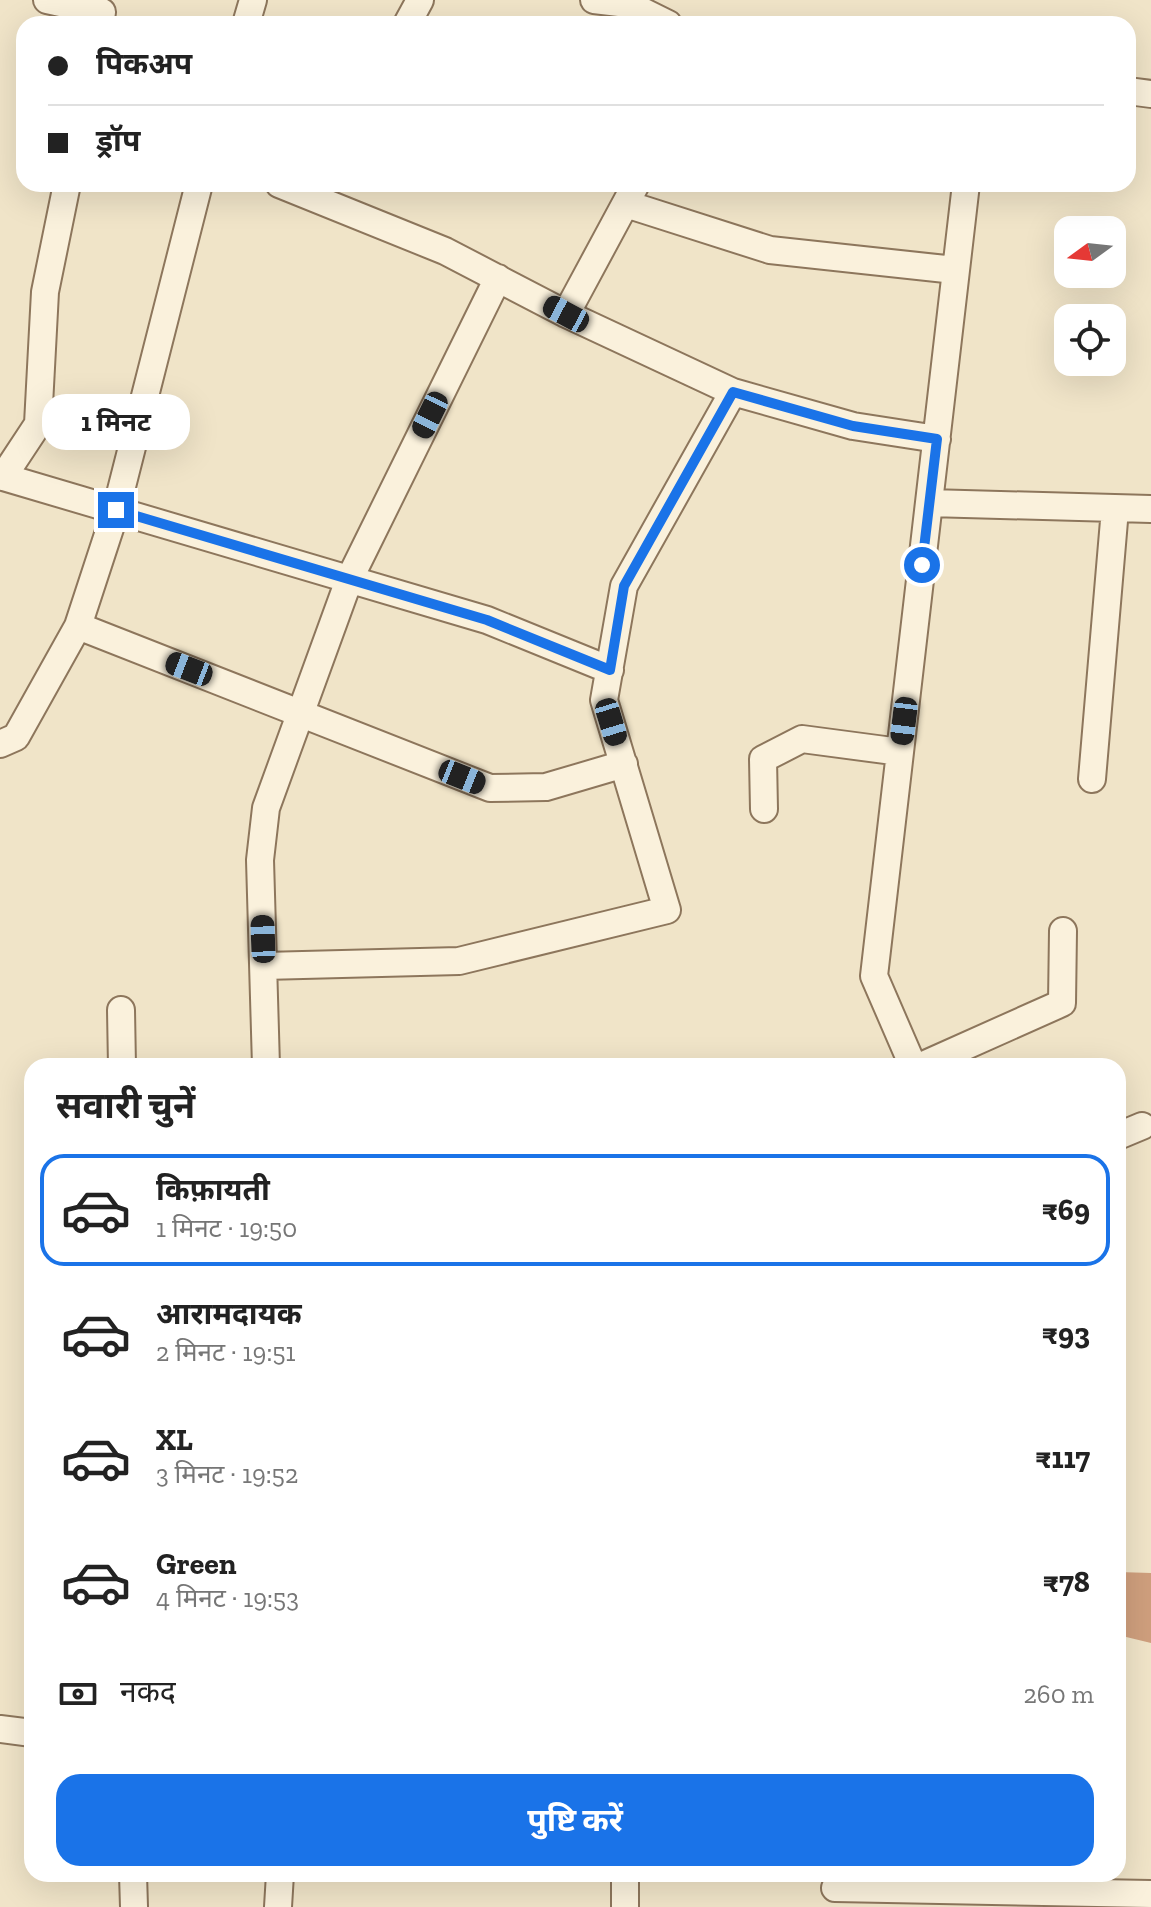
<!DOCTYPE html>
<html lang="hi">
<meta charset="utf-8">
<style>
:root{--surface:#fff;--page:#f6f6f6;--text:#222;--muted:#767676;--line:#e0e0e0;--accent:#1a73e8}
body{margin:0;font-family:"Zilla Slab","Noto Sans Devanagari",serif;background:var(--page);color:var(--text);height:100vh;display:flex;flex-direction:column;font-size:30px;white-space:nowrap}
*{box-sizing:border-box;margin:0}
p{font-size:26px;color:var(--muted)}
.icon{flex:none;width:44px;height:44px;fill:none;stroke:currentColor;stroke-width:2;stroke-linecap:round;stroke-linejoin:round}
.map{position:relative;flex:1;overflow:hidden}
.panel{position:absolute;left:24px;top:1058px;width:1102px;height:824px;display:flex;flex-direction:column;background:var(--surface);border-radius:24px;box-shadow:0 8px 32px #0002}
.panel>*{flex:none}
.hud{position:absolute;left:16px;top:16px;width:1120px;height:176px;border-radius:24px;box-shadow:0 8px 32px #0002;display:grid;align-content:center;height:176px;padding:0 32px;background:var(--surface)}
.needle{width:52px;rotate:255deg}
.buttons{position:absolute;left:1054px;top:216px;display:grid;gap:16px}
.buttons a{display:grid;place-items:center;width:72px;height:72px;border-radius:16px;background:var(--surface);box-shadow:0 8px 32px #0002;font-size:40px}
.end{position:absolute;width:36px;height:36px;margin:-18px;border:10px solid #1a73e8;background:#fff;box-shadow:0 0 0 4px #fff}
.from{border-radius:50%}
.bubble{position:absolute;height:56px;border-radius:24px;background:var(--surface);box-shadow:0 8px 32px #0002;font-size:26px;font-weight:700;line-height:56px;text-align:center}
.car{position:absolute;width:24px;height:48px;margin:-24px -12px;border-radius:10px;box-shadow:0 0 6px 2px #0007;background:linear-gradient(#222 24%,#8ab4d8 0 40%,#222 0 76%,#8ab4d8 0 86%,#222 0)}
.hud b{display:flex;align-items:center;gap:28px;height:76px;font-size:30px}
.hud b+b{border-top:2px solid var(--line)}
.hud i{width:20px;height:20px;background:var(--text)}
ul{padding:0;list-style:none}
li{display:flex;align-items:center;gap:24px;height:112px;margin:0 16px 12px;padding:0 16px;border:4px solid transparent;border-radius:24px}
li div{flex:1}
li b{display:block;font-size:30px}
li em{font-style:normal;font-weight:700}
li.selected{border-color:var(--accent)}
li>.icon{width:72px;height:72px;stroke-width:1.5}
h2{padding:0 32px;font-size:36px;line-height:96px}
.pay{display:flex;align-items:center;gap:20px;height:88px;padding:0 32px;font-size:30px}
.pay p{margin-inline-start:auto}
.action{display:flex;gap:16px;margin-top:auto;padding:16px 32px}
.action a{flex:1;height:92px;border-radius:24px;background:var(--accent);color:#fff;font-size:32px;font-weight:700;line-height:92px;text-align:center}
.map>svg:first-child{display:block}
.building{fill:#cf9f7d}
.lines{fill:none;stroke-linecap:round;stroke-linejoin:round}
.minor-casing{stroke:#8d765c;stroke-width:30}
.minor{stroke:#faf1dc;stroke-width:26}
.route{stroke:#1a73e8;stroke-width:10}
</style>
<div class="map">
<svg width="1151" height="1907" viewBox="0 0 1151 1907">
<rect width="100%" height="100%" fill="#f0e4c8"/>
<path class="building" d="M 1118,1572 L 1151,1573 L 1151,1643 L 1118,1635 Z"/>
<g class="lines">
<defs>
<path id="minor" d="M 47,0 L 102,12 L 100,24
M 594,0 L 628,4 L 668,24
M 246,24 L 253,0
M 407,24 L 420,0
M 1128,91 L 1151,94
M 279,184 L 445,251 L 566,314 L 733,392 L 853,426 L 937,439
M 626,204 L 770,250 L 955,270
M 566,314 L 636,184
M 0,476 L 487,620 L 610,670
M 3,477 L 38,424 L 45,292 L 67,184
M 929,503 L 1151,509
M 78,626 L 490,788 L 546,787 L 624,764
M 0,744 L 16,737 L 78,626 L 116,510 L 199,184
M 1092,779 L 1115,509
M 764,809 L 763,759 L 802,739 L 900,752
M 264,966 L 459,961 L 667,910 L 604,700 L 624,586 L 733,392
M 121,1010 L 122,1066
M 266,1066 L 260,860 L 266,808 L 349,580 L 498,278
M 913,1066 L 874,976 L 966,184
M 921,1066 L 1062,1003 L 1063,931
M 1118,1136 L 1142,1126
M 0,1729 L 32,1733
M 133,1874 L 134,1907
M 625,1874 L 625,1907
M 835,1888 L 1151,1894
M 278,1907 L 280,1874"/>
</defs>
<use href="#minor" class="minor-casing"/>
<use href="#minor" class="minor"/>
</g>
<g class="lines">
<path class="route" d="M 116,510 L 487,620 L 610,670 L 624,586 L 733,392 L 853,426 L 937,439 L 922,565"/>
</g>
</svg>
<div class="buttons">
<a><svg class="needle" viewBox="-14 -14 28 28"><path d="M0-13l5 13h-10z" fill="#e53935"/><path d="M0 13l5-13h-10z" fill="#767676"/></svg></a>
<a><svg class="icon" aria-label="locate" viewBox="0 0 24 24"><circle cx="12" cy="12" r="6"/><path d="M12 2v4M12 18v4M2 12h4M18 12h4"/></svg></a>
</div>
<i class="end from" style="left:922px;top:565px"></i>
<i class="end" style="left:116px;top:510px"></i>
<div class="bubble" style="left:42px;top:394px;width:148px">1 मिनट</div>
<i class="car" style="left:566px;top:314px;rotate:298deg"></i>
<i class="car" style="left:430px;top:415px;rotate:206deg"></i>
<i class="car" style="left:189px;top:669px;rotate:291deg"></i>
<i class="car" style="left:904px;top:721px;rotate:187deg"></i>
<i class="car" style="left:611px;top:722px;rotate:163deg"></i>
<i class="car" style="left:462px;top:777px;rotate:112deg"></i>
<i class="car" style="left:263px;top:939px;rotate:358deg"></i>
<div class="hud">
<b><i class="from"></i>पिकअप</b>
<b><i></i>ड्रॉप</b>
</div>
<section class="panel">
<h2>सवारी चुनें</h2>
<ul>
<li class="selected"><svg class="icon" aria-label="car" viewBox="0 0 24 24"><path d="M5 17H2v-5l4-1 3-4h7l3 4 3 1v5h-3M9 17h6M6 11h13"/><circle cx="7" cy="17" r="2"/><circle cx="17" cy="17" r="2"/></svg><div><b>किफ़ायती</b><p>1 मिनट · 19:50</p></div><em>₹69</em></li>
<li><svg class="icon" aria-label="car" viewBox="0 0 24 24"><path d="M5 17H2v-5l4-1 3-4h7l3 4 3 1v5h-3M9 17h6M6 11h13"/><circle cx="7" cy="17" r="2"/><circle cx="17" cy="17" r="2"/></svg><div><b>आरामदायक</b><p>2 मिनट · 19:51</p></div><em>₹93</em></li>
<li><svg class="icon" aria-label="car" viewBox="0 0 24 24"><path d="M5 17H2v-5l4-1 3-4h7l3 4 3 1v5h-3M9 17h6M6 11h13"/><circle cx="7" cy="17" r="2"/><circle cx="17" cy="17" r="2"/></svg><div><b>XL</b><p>3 मिनट · 19:52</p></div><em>₹117</em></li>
<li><svg class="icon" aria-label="car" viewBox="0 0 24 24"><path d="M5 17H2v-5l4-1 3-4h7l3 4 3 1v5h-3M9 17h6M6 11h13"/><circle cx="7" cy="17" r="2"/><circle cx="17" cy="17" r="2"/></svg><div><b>Green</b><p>4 मिनट · 19:53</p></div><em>₹78</em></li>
</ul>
<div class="pay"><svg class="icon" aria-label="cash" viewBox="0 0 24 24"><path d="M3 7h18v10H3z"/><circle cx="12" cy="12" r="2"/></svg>नकद<p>260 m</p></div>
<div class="action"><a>पुष्टि करें</a></div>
</section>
</div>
